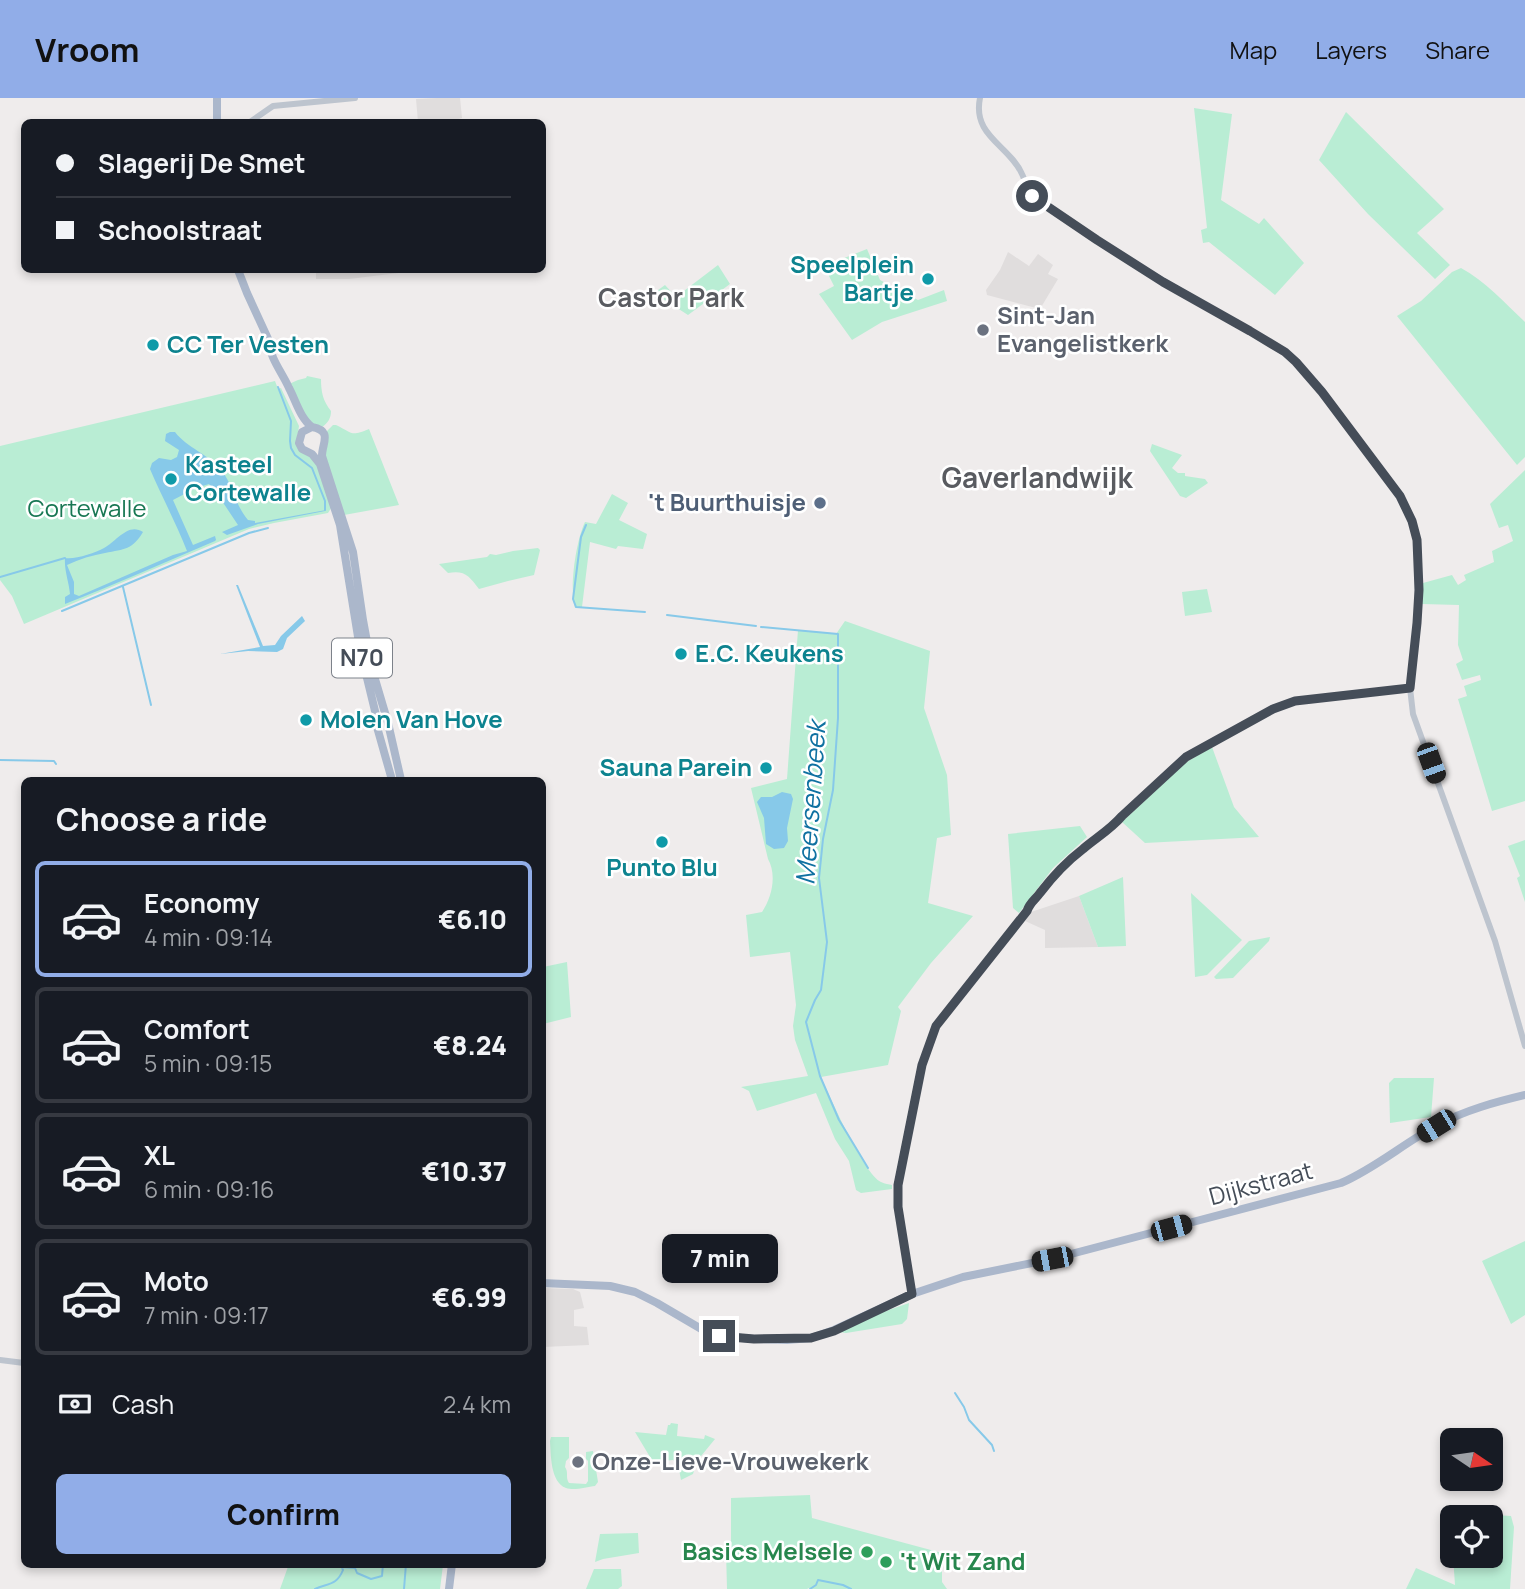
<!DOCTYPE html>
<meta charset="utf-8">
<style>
:root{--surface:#171b24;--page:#20242c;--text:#f1f3f6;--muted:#9ea1a6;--line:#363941;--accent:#91ade8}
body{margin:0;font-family:Manrope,sans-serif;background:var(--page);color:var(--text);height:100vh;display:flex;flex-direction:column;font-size:26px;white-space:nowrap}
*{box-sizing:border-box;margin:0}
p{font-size:23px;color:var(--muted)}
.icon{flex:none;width:38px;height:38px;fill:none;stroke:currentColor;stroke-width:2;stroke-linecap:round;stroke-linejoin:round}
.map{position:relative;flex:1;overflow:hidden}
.panel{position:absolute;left:21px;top:679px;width:525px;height:791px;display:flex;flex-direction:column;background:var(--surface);border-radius:10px;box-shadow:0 4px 10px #0003}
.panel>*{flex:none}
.top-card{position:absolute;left:21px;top:21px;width:525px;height:154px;border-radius:10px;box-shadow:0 4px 10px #0003;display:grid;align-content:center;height:154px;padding:0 35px;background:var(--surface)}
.needle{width:46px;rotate:103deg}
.tools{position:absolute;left:1440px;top:1330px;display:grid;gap:14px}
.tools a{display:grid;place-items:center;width:63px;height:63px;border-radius:10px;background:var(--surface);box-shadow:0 4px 10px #0003;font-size:35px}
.end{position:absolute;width:32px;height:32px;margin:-16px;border:9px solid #454d58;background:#fff;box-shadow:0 0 0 4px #fff}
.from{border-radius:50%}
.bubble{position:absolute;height:49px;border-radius:10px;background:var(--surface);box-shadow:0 4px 10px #0003;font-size:23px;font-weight:800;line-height:49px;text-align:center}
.car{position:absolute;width:21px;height:42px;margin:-21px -10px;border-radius:9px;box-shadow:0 0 5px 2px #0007;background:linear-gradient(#222 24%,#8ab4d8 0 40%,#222 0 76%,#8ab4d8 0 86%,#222 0)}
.top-card b{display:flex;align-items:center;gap:24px;height:66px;font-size:26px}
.top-card b+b{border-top:2px solid var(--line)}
.top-card i{width:18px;height:18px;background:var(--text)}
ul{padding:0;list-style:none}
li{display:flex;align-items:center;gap:21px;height:116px;margin:0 14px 10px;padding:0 21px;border:4px solid var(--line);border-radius:10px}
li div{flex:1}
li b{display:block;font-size:26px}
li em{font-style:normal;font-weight:800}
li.on{border-color:var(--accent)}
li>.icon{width:63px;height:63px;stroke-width:1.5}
h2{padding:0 35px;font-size:32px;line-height:84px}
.pay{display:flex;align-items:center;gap:18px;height:77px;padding:0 35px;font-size:26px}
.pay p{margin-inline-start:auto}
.primary-button{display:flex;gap:14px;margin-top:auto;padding:14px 35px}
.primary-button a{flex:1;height:80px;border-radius:10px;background:var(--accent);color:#111;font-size:28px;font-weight:800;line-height:80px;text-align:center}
header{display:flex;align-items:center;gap:42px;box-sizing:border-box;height:98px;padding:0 35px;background:var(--accent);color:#111}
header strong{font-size:33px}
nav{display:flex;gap:38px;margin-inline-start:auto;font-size:24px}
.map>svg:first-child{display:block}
.education{fill:#e0dddd}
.green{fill:#b9edd4}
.water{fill:#87c9e9}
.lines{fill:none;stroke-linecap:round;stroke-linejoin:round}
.stream{stroke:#87c9e9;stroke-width:2}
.minor{stroke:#bdc4ce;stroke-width:6}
.major{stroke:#abb7cb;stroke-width:8}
.route{stroke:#454d58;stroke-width:9}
.culture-dot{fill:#0f9aa8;stroke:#fff;stroke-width:2.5}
.worship-dot{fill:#6b7280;stroke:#fff;stroke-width:2.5}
.service-dot{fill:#5c6f8a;stroke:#fff;stroke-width:2.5}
.leisure-dot{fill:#2e9e5b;stroke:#fff;stroke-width:2.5}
.labels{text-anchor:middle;stroke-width:5;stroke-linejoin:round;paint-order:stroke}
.shield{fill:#fff;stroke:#7d828a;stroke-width:2}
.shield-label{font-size:23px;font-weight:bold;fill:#454d58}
.culture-label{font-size:24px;font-weight:bold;fill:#0d838f;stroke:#fff;text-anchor:start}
.worship-label{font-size:24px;font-weight:bold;fill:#5b616d;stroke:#fff;text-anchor:start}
.service-label{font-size:24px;font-weight:bold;fill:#4e5e75;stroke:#fff;text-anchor:end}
.park-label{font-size:24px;fill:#187753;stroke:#fff}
.street-label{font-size:24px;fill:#454d58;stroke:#fff}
.leisure-label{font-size:24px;font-weight:bold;fill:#27864d;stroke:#fff;text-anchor:end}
.neighbourhood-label{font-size:26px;font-weight:bold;fill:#595b60;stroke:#fff}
.water-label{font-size:26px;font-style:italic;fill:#0f71a1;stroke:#fff}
.quarter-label{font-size:28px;font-weight:bold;fill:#595b60;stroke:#fff}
</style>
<header>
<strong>Vroom</strong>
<nav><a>Map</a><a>Layers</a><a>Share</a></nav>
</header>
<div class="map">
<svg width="1525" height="1491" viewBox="0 0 1525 1491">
<rect width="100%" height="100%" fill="#efecec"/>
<path class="education" d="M 437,0 L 460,0 L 462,20 L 448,24 L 418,24 L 416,1 Z
M 1008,154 L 1029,168 L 1038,156 L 1053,167 L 1048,176 L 1058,181 L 1040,211 L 987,197 L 986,192 L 1000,172 Z
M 316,172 L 423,172 L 349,181 L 316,181 Z
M 1079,798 L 1098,849 L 1045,850 L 1045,832 L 1025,823 L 1031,814 Z
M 543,1190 L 573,1191 L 580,1194 L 584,1210 L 574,1212 L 574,1228 L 587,1229 L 589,1247 L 543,1249 Z"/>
<path class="green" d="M 1194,10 L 1232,16 L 1221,102 L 1259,126 L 1264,120 L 1304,165 L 1275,197 L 1209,144 L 1203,145 L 1201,132 L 1207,130 Z
M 1346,14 L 1444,111 L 1417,135 L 1450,167 L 1435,181 L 1368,116 L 1319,62 Z
M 867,151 L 880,182 L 918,202 L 944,192 L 947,203 L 882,224 L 852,242 L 819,196 L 834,188 L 824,168 Z
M 718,167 L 730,186 L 688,217 L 654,195 L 665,187 L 676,199 Z
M 1461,170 C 1485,183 1505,205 1525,224 L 1525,359 L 1517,367 L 1397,218 L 1421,203 L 1452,174 Z
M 307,278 L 321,281 C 321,294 323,303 331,313 C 331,320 328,325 322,329 L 309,326 L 289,286 L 298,282 L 306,280 Z
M 275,283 L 278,291 L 281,290 L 299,328 L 297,341 L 314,360 L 333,407 L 328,415 L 274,425 L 249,431 L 24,526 L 12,498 L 0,482 L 0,348 Z
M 333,327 L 336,327 C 353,335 350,339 369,331 L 399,407 L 344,417 L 324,358 L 327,333 Z
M 1152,346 L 1182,357 L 1172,370 L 1178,375 L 1185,375 L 1185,378 L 1205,381 L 1208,385 L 1186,400 L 1180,398 L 1150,353 Z
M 1525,372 L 1525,703 L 1492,713 L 1458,601 L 1467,598 L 1464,588 L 1481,582 L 1480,577 L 1462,582 L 1456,566 L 1463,562 L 1458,547 L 1459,507 L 1422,506 L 1423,485 L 1452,477 L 1458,487 L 1466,482 L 1464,477 L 1494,464 L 1492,453 L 1513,443 L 1508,427 L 1499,430 L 1490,406 Z
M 612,396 L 628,405 L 619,422 L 647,436 L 643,451 L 618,448 L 616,451 L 590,444 L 582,509 L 575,510 C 569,490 576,443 585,424 L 596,426 Z
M 538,450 L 540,452 L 534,477 L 508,483 L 479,491 C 469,478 465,472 448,475 L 439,466 L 487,459 L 490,456 L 496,457 L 513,453 Z
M 1207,491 L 1212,514 L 1185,518 L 1182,494 Z
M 845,523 L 930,553 L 924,610 L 947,677 L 951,737 L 937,740 L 928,805 L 973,818 L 931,865 L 898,909 L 901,913 L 888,967 L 821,979 C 830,999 864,1076 881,1084 C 885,1086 889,1086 892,1087 L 892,1091 L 861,1095 L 856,1092 L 849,1063 L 835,1041 L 816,995 L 757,1013 L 749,993 L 741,989 L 808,978 L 795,942 L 793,928 L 796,907 L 790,854 L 750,859 L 746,817 L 762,814 C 772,799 777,777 768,761 L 751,690 L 787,681 L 798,532 L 836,536 Z
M 1212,649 L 1234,709 L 1259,739 L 1145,745 L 1122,724 L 1185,665 Z
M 1080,728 L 1087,739 L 1053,770 L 1019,815 L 1013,810 L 1008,736 Z
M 1525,742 L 1525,804 L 1517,780 L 1520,778 L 1508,748 Z
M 1123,779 L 1126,848 L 1098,849 L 1079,798 Z
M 1191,795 L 1242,842 L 1207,877 L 1195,879 Z
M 1270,839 L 1269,843 L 1233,880 L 1216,881 L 1214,879 L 1249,843 Z
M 567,864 L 571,919 L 543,926 L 543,869 Z
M 1394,980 L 1434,980 L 1431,1019 L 1390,1025 L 1389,985 Z
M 1525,1143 L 1525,1217 L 1511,1226 L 1482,1163 Z
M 909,1205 L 907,1221 L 902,1226 L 846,1235 L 839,1234 L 880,1215 Z
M 671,1325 L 678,1326 L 677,1338 L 704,1341 L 705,1337 L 715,1341 L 697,1363 L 693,1376 L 681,1382 L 678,1366 L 673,1362 L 653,1364 L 635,1334 L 666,1337 L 668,1327 L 670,1327 Z
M 551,1339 L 569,1339 L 569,1360 L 566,1363 L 565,1369 C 569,1374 565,1380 569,1385 L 586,1386 L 588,1383 L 588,1363 L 586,1361 L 586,1354 L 593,1353 L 598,1384 L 595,1388 C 587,1389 574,1393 566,1390 C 550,1384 551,1356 550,1343 Z
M 810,1397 L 812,1420 L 942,1455 L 942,1484 L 947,1491 L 812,1491 L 809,1490 L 807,1491 L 727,1491 L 726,1453 L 731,1449 L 731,1400 Z
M 1448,1414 L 1511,1418 L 1514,1429 L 1510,1491 L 1406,1491 L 1416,1470 L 1455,1487 L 1453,1458 L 1491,1458 L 1491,1419 L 1452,1419 L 1452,1458 Z
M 638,1435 L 639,1455 L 603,1461 L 595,1464 L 600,1436 Z
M 289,1466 L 443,1466 L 443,1467 L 440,1491 L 280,1491 Z
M 594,1471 L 621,1471 L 622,1488 L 618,1491 L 586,1491 Z"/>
<path class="water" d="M 170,334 L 175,334 C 187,350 209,356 222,373 C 234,389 235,407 248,422 L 255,423 L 255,425 L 326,412 L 325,413 L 258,426 L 227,437 L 222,434 L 238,427 L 222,403 L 218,401 L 216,394 L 209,386 L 196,390 L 173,402 L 193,447 L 215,438 L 216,442 L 215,443 C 165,464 116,486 65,506 L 65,499 L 70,496 C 69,484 64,472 65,460 C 74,462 95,455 104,450 C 116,444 128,424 143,434 C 132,452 125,451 105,455 C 93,457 79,461 67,467 L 74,484 L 74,496 L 79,498 L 173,457 L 187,453 C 176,425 162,399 150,371 L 152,365 L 159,360 L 171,362 L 177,359 L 179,352 L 165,343 L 166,336 Z
M 236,487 L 238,487 L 263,548 L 275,547 L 281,538 L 302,518 L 305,523 L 287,540 L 283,551 L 277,554 L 248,553 L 220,556 L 260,549 Z
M 782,694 L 791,696 L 793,701 L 787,730 L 788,743 L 784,750 L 774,751 L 766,746 L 764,720 L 757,704 L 761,699 L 772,699 Z"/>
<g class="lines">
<path class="stream" d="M 278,289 L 291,323 L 290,343 L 291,350 L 295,357 L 312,370 L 325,403 L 325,412
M 586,427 L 581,439 L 573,501 L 576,509 L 645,514
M 0,479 L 65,460
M 123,489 L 151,607
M 62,513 L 249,435 L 268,430
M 667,517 L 756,528
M 761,529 L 838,536 L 838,620 L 833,692 L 823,741 L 819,780 L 827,844 L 821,892 L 815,902 L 806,924 L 820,978 L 839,1022 L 868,1070
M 0,662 L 54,663 L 56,666
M 58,681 L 59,682
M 955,1295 L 964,1309 L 969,1322 L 992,1347 L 994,1353
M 341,1469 L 355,1470 L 357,1475 L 371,1481 L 382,1478 L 383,1466
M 315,1491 C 329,1485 337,1487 343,1472 L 342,1470
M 404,1491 L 406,1466
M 810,1491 L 816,1487 L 818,1482 L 843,1487 L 851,1491"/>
<path class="minor" d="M 980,0 C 972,38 1009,47 1022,76 C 1025,81 1025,87 1025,93 L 1097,142 L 1147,173 L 1250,233 L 1292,260 L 1322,294 L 1400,398 L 1410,417 L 1417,442 L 1418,508 L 1410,590 L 1413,616 L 1495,843 L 1525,948
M 250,24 L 273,8 L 355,0
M 912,1196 L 899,1109 L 898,1087 L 922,967 L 936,928 L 1027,813 L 1030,805 L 1037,800 L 1062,769 L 1114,727 L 1122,718 L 1186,659 L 1273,611 L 1295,603 L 1410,590
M 0,1262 L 24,1265"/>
<path class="major" d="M 217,0 L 217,24
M 238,172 L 247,195 L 269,243 C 270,261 282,274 289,290 C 296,303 300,320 312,329
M 392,682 L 377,629 L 376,617 L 360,551 L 340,427 L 320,366 L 312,356 L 302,351 L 299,345 L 302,334 L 312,329 C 333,333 322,345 322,358 L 353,454 L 363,522 L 372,571 L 388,625 L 401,682
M 542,1185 L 610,1188 L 635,1194 L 657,1205 L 703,1232 L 719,1238 L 754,1241 L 787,1242 L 811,1240 L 834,1232 L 912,1196 L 963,1179 L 1052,1161 L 1341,1085 C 1376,1070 1405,1044 1438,1027 C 1465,1012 1496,1004 1525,997
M 449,1491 L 452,1466"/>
</g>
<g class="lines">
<path class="route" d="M 719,1238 L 754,1241 L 811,1240 L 834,1233 L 912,1196 L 898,1109 L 898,1087 L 922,967 L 936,928 L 1027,813 C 1030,804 1035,802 1040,795 C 1053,778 1066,764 1083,751 C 1096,740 1111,731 1122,718 L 1186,659 L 1273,611 L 1295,603 L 1410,590 L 1417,525 L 1419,492 L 1417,442 L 1412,423 L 1400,398 L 1322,294 L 1296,264 L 1285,254 L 1250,233 L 1163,184 L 1097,142 L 1032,98"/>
</g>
<g class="culture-dot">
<circle cx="928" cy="181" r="7"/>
<circle cx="153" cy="247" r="7"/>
<circle cx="171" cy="381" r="7"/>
<circle cx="681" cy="556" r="7"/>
<circle cx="306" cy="622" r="7"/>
<circle cx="766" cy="670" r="7"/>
<circle cx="662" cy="744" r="7"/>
</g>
<g class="worship-dot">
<circle cx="983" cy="232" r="7"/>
<circle cx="578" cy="1364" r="7"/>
</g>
<circle class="service-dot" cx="820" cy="405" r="7"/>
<g class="leisure-dot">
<circle cx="867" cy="1454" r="7"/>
<circle cx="886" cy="1464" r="7"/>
</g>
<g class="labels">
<rect class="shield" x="332" y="540.5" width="60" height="39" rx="5"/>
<g class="shield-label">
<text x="362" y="568">N70</text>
</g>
<g class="culture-label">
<text x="914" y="175" text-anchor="end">Speelplein<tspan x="914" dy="28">Bartje</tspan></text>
<text x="167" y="255">CC Ter Vesten</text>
<text x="185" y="375">Kasteel<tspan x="185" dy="28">Cortewalle</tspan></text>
<text x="695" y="564">E.C. Keukens</text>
<text x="320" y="630">Molen Van Hove</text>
<text x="752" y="678" text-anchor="end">Sauna Parein</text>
<text x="662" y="778" text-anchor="middle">Punto Blu</text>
</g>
<g class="worship-label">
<text x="997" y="226">Sint-Jan<tspan x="997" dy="28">Evangelistkerk</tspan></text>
<text x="592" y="1372">Onze-Lieve-Vrouwekerk</text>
</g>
<g class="service-label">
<text x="806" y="413">'t Buurthuisje</text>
</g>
<g class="park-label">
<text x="87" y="419">Cortewalle</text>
</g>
<g class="street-label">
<text transform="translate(1261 1086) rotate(-15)" y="8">Dijkstraat</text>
</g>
<g class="leisure-label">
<text x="853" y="1462">Basics Melsele</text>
<text x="900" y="1472" text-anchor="start">'t Wit Zand</text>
</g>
<g class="neighbourhood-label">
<text x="671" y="209">Castor Park</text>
</g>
<g class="water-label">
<text transform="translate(811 705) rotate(-86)" y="9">Meersenbeek</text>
</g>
<g class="quarter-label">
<text x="1037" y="390">Gaverlandwijk</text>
</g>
</g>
</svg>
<div class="tools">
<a><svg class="needle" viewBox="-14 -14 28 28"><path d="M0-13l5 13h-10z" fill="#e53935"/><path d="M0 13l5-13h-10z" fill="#9ea1a6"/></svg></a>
<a><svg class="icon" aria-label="locate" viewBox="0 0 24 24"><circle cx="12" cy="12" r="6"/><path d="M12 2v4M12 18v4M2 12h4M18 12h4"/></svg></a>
</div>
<i class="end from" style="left:1032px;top:98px"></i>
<i class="end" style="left:719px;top:1238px"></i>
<div class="bubble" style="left:662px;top:1136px;width:116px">7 min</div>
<i class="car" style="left:1431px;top:665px;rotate:160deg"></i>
<i class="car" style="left:1436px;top:1028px;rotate:238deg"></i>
<i class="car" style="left:1171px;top:1130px;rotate:75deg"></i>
<i class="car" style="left:1052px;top:1161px;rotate:259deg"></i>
<div class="top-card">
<b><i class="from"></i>Slagerij De Smet</b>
<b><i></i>Schoolstraat</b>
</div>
<section class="panel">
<h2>Choose a ride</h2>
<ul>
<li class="on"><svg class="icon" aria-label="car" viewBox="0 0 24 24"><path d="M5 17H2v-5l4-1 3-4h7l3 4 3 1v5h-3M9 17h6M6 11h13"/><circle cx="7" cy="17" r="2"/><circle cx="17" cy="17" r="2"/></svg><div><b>Economy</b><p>4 min · 09:14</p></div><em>€6.10</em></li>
<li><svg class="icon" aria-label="car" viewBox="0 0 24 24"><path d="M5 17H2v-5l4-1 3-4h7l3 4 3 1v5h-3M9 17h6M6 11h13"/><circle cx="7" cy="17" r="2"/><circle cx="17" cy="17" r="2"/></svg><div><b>Comfort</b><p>5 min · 09:15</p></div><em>€8.24</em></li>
<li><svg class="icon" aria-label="car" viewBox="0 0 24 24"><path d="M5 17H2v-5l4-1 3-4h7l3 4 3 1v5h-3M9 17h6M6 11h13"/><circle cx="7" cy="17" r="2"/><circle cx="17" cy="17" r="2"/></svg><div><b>XL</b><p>6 min · 09:16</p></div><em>€10.37</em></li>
<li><svg class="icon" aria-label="car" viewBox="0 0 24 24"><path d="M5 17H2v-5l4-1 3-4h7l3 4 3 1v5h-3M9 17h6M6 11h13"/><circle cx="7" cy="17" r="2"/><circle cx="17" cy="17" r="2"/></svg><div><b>Moto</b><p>7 min · 09:17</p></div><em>€6.99</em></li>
</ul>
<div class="pay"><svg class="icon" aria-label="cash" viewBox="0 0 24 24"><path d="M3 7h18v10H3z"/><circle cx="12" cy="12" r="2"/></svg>Cash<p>2.4 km</p></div>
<div class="primary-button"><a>Confirm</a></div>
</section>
</div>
